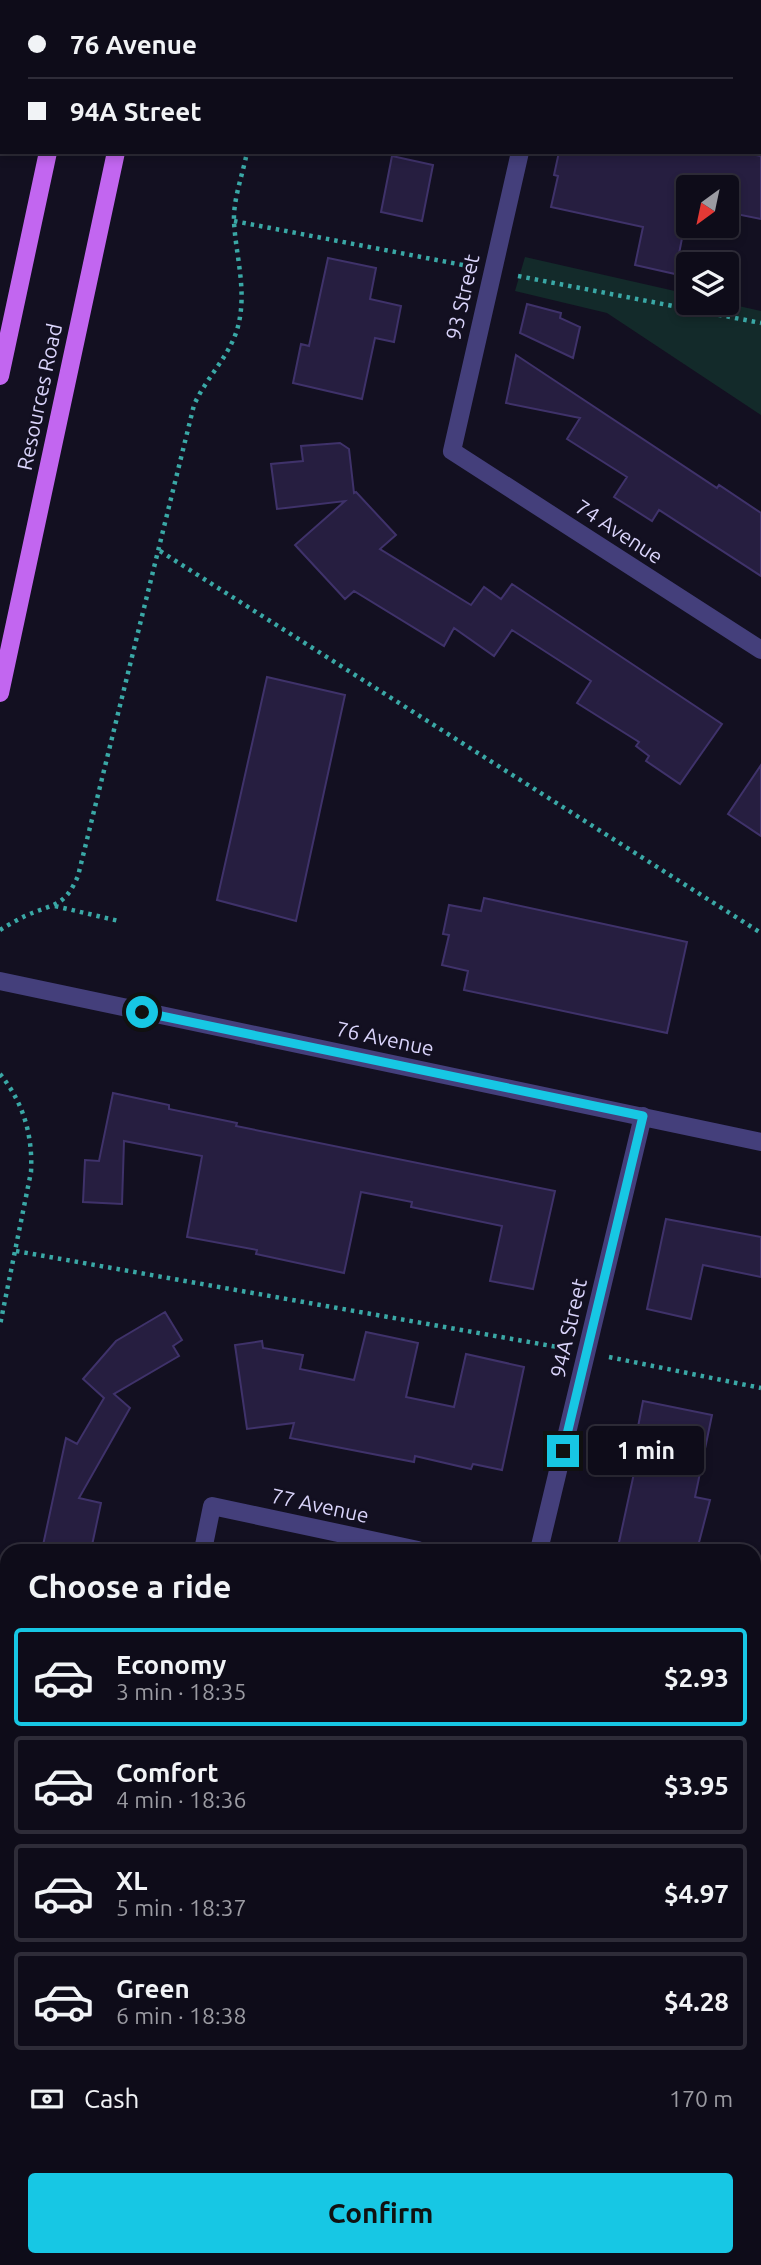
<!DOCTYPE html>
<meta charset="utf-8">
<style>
:root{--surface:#0e0c19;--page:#1c1a26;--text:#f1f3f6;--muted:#9b9ba2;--line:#2e2c38;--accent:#17c7e4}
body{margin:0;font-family:Ubuntu,sans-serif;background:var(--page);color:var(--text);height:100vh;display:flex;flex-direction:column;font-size:26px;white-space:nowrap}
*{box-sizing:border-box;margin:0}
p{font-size:23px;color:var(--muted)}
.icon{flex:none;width:38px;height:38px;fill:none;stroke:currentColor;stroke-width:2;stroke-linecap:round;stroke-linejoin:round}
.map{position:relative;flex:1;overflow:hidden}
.sheet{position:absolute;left:0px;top:1544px;width:761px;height:723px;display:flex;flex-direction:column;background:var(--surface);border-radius:21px 21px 0 0;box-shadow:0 4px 10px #0003,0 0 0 2px var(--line)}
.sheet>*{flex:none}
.banner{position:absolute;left:0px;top:0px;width:761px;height:154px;box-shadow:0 4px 10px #0003,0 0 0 2px var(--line);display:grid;align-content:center;height:154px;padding:0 28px;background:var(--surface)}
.needle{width:46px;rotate:213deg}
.buttons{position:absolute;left:676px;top:175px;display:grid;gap:14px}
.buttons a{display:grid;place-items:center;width:63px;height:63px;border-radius:7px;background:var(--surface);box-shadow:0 4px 10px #0003,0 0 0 2px var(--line);font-size:35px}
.end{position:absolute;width:32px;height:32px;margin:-16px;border:9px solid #17c7e4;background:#111;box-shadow:0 0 0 4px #111}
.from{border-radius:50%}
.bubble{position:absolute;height:49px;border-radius:7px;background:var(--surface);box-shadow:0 4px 10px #0003,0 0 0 2px var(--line);font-size:23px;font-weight:700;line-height:49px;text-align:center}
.banner b{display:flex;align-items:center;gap:24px;height:66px;font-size:26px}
.banner b+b{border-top:2px solid var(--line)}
.banner i{width:18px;height:18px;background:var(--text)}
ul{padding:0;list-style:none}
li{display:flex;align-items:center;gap:21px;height:98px;margin:0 14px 10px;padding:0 14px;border:4px solid var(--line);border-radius:7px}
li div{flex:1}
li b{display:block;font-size:26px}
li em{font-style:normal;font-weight:700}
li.active{border-color:var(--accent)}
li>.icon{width:63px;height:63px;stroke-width:1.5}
h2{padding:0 28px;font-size:32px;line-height:84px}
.pay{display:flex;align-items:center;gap:18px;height:77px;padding:0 28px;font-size:26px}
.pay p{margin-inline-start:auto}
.button{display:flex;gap:14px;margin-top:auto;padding:14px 28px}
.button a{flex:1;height:80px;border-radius:7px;background:var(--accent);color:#111;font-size:28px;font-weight:700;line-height:80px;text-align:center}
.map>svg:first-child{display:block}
.green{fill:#132a2a}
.building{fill:#261e40;stroke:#3f326a;stroke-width:2}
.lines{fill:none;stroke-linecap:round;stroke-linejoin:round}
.path{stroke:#3aa8a6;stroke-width:4.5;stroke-dasharray:3.5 5;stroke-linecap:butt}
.minor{stroke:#443f7b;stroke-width:18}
.major{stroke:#c266f0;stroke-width:18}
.route{stroke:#17c7e4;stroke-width:9}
.labels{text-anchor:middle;stroke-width:5;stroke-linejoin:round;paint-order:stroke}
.street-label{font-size:21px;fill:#dad4fb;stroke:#131021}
</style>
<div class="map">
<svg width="761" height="2265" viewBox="0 0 761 2265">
<rect width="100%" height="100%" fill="#131021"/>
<path class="green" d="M 525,257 L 688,294 L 688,303 L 725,303 L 761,311 L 761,415 L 607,313 L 515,291 Z"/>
<path class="building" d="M 559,152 L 741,152 L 761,156 L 761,219 L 726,212 L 726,187 L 688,187 L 688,208 L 675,274 L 635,265 L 643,227 L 551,207 L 558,176 L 554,175 Z
M 392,156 L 433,165 L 422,221 L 381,212 Z
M 328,258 L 376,268 L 370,299 L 401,306 L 394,342 L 375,338 L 362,399 L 293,383 L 301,344 L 309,346 Z
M 527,304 L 561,313 L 560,318 L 580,327 L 573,358 L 520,333 Z
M 516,355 L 717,488 L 719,485 L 761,513 L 761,576 L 659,510 L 652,521 L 614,497 L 627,477 L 567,439 L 580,418 L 506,403 Z
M 340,443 L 349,449 L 354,493 L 356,492 L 396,535 L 380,549 L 471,605 L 484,587 L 501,599 L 512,584 L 722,724 L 680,784 L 646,761 L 649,756 L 636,746 L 639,742 L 577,703 L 591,681 L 512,630 L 494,656 L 454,628 L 444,646 L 354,591 L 345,599 L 295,545 L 345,501 L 277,509 L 271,464 L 303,461 L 301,446 Z
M 267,677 L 345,695 L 296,921 L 217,900 Z
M 761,765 L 761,836 L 728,814 Z
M 484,898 L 687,942 L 667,1033 L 464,990 L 468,971 L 442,965 L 449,935 L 443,934 L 449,905 L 481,911 Z
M 113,1093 L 169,1105 L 169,1109 L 237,1123 L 236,1126 L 555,1191 L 533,1289 L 490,1281 L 502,1226 L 411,1207 L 412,1202 L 361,1192 L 344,1273 L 256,1254 L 257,1250 L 187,1237 L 202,1156 L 124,1141 L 122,1204 L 83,1202 L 85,1160 L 99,1161 Z
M 666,1219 L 761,1237 L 761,1277 L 703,1265 L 691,1319 L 647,1309 Z
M 165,1312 L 182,1340 L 173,1346 L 179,1356 L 114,1394 L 130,1408 L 79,1498 L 101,1503 L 91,1550 L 42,1550 L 66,1438 L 77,1444 L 104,1398 L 83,1379 L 116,1341 Z
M 366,1332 L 418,1343 L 406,1397 L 454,1407 L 466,1354 L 524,1367 L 502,1470 L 473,1464 L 471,1469 L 415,1456 L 414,1462 L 290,1438 L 294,1423 L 247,1429 L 235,1345 L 262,1341 L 263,1348 L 303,1355 L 300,1369 L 354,1380 Z
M 643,1401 L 712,1415 L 695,1497 L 710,1500 L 697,1550 L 635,1550 L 618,1547 L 636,1464 L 631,1463 Z"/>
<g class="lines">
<path class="path" d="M 280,2 L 280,0
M 234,221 L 468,266
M 518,276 L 761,323
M 160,551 L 761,933
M 55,906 L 119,921
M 0,930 C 8,925 17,920 25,916 C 54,903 64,908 78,876 L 194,405 C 206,378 228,358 237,330 C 248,293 236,258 234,222 C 233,199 243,174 247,152
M 0,1074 C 23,1102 33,1135 31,1172 L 0,1325
M 16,1251 L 563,1348
M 609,1357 L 761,1388
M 754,1629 L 761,1596
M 754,1913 L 761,1915
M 0,2153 L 7,2154
M 474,2259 L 499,2265
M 625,2265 L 627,2259"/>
<path class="minor" d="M 760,84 L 761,85
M 520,152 L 452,451 L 761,650
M 0,981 L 761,1142
M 203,1550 L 212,1506 L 418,1550
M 539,1550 L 643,1116"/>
<path class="major" d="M 80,2 L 80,0
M 148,2 L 148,0
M 0,376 L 48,152
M 0,693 L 116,152"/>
</g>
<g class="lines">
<path class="route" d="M 142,1012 L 643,1116 L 563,1451"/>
</g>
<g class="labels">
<g class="street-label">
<text transform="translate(463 297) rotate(-77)" y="7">93 Street</text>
<text transform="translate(40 397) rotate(-78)" y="7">Resources Road</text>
<text transform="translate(619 532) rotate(33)" y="7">74 Avenue</text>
<text transform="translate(385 1039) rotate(12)" y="7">76 Avenue</text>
<text transform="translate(569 1328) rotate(-77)" y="7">94A Street</text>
<text transform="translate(320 1506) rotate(12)" y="7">77 Avenue</text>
</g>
</g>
</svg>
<div class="buttons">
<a><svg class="needle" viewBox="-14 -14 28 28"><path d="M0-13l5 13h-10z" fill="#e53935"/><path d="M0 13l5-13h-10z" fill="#9b9ba2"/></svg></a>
<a><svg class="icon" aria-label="layers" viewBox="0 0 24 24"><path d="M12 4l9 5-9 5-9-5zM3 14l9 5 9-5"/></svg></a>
</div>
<i class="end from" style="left:142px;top:1012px"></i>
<i class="end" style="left:563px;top:1451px"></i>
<div class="bubble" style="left:588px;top:1426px;width:116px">1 min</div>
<div class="banner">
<b><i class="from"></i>76 Avenue</b>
<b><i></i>94A Street</b>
</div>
<section class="sheet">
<h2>Choose a ride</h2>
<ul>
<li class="active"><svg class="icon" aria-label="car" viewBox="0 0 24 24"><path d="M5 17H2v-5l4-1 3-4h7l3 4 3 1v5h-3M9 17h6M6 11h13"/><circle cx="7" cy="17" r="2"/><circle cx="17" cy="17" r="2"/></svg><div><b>Economy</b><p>3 min · 18:35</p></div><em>$2.93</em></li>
<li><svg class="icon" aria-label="car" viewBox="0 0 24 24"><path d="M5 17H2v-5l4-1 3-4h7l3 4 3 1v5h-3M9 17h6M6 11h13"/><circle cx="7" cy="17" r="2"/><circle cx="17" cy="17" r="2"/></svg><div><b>Comfort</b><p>4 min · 18:36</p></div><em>$3.95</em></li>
<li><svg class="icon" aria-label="car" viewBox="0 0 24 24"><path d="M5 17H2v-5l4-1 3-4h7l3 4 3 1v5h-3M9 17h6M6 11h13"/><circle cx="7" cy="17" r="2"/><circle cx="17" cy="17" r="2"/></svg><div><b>XL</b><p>5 min · 18:37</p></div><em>$4.97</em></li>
<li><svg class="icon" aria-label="car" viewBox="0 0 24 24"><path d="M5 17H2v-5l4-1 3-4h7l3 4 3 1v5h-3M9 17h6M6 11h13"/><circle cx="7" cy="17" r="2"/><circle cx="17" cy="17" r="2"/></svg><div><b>Green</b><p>6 min · 18:38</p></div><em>$4.28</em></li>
</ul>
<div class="pay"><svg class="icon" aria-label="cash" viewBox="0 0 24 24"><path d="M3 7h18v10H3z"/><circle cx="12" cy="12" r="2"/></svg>Cash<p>170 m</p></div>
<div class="button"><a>Confirm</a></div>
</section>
</div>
